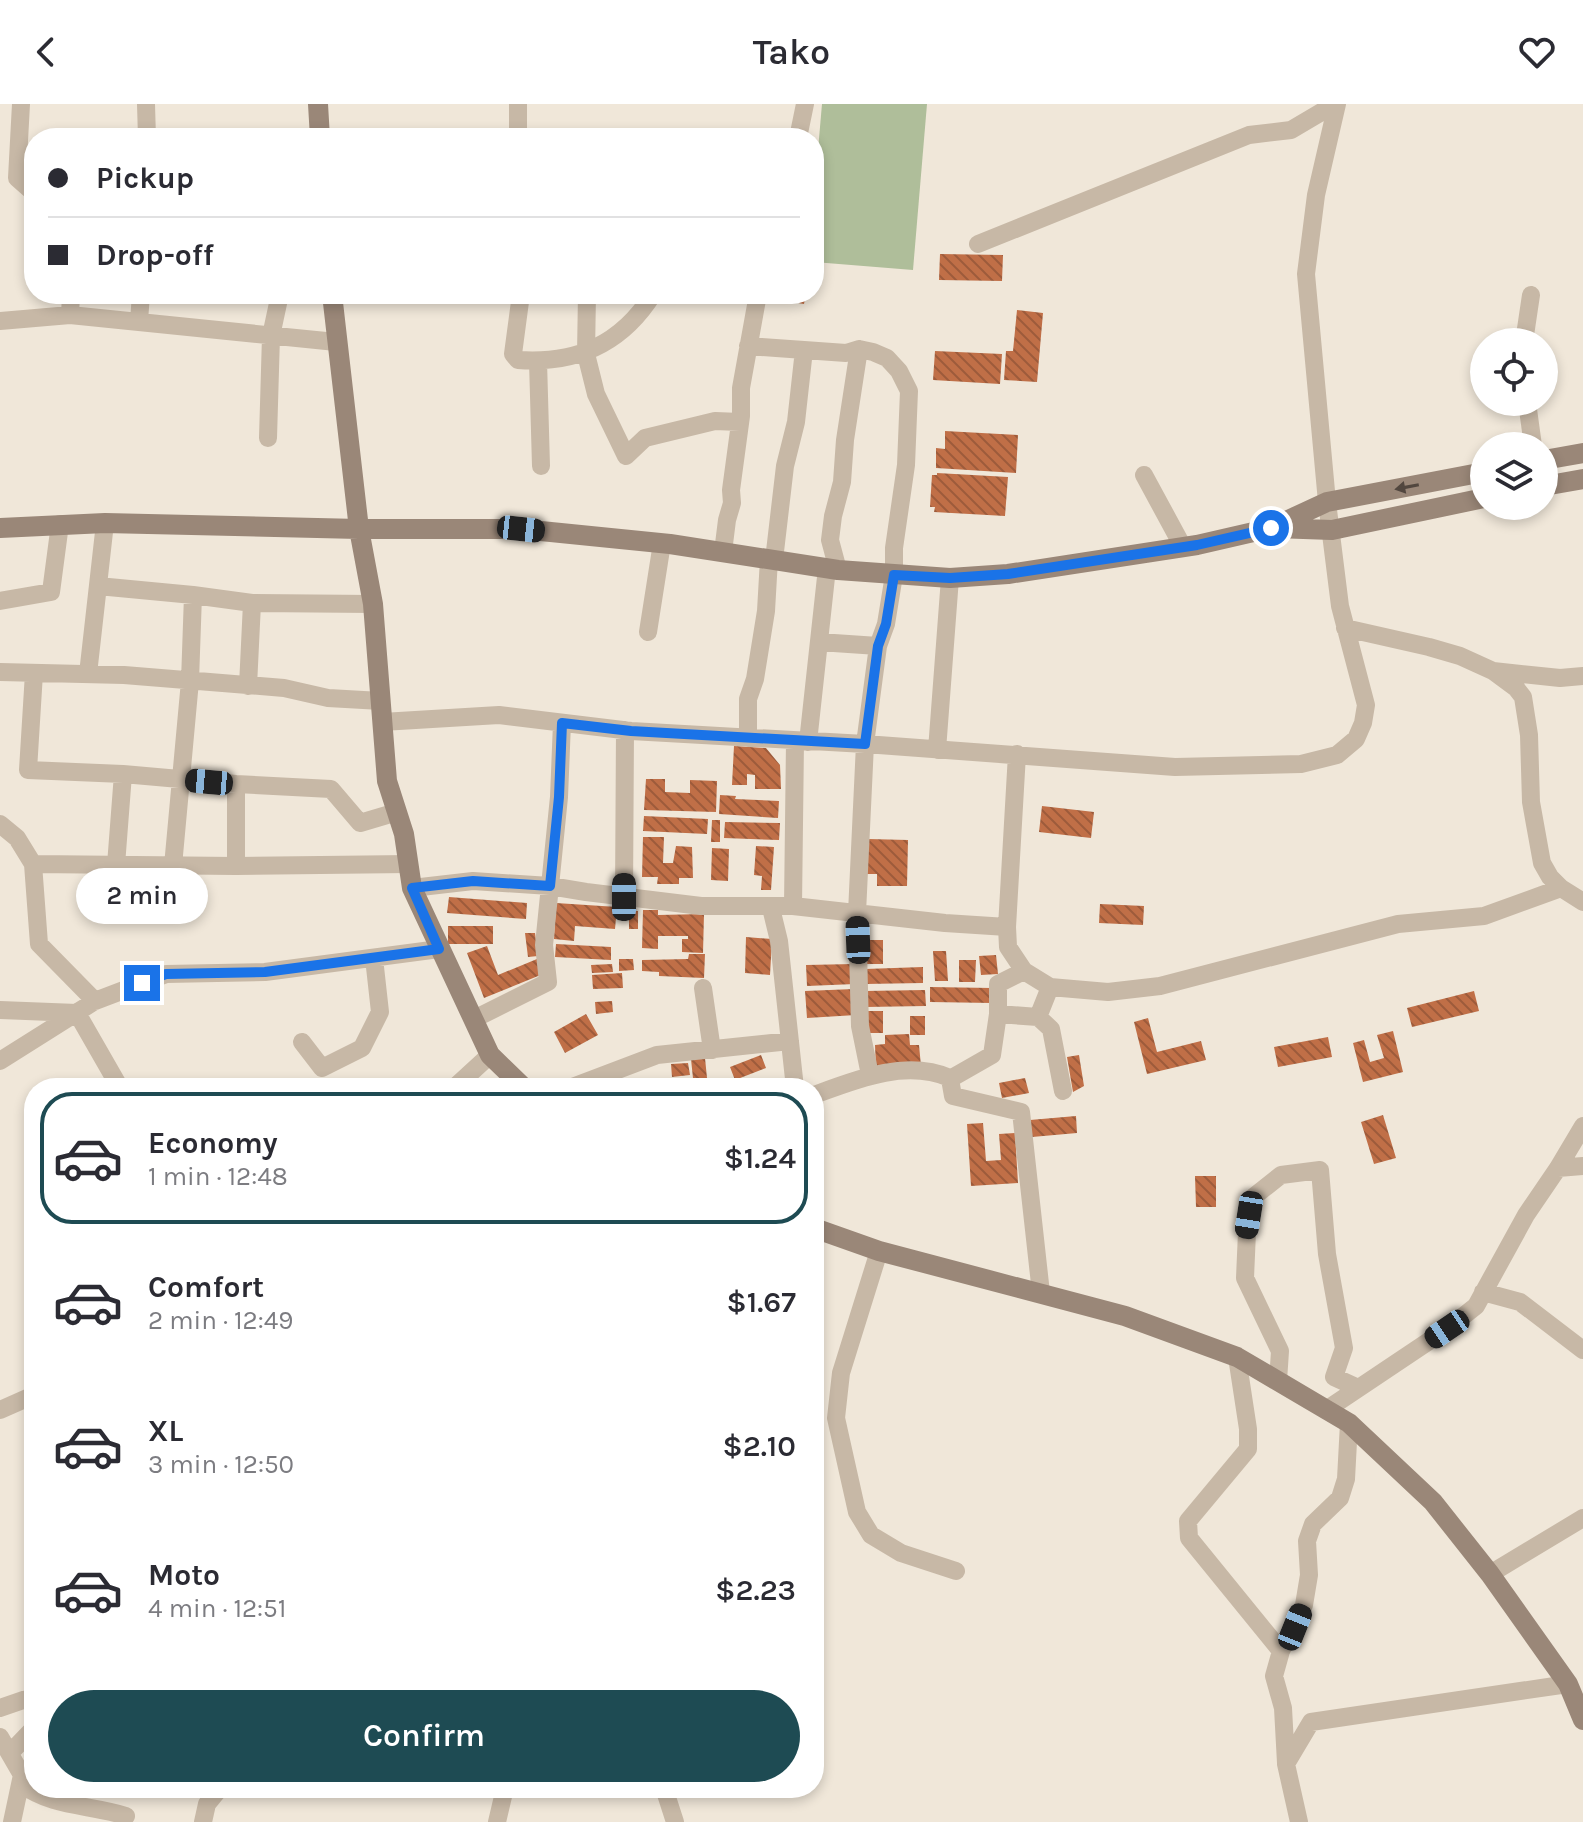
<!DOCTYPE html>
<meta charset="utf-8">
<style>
:root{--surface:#fff;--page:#f7f7f7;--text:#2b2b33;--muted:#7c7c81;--line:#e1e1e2;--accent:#1e4b53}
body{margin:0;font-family:Karla,sans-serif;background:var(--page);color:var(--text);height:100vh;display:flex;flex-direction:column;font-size:30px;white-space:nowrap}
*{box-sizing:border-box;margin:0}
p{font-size:26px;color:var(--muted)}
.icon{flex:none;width:44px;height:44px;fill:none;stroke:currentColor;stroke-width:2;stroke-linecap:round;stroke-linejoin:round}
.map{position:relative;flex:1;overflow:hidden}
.side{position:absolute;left:24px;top:974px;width:800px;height:720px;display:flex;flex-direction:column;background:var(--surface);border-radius:32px;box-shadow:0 4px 12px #0003}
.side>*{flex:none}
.guide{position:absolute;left:24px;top:24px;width:800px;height:176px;border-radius:32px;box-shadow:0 4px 12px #0003;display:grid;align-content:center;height:176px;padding:0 24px;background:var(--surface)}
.buttons{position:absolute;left:1470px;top:224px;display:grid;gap:16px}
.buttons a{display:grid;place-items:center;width:88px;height:88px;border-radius:50%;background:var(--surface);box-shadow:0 4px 12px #0003;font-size:40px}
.end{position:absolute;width:36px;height:36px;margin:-18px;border:10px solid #1a73e8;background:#fff;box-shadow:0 0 0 4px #fff}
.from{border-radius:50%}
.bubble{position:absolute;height:56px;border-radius:28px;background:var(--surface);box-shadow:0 4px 12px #0003;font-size:26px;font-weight:600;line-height:56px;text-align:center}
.car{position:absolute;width:24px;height:48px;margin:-24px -12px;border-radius:10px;box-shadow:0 0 6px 2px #0007;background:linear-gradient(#222 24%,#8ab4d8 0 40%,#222 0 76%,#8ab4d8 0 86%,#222 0)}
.guide b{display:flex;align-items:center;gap:28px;height:76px;font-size:30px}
.guide b+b{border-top:2px solid var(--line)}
.guide i{width:20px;height:20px;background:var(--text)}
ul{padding:14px 0 0;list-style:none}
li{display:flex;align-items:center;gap:24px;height:132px;margin:0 16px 12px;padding:0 8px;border:4px solid transparent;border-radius:32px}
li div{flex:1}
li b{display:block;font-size:30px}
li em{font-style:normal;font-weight:600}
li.active{border-color:var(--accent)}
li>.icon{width:72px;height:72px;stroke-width:1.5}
.cta{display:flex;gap:16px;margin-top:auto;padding:16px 24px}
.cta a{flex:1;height:92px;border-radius:48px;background:var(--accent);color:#fff;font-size:32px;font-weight:600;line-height:92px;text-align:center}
header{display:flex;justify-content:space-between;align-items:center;height:104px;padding:0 24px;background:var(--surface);font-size:36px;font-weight:600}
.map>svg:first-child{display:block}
.garden{fill:#afbe9a}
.building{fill:url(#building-back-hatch)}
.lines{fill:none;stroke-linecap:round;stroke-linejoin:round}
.street{stroke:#c7b8a6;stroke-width:18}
.secondary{stroke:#9a8778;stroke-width:20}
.oneway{fill:#52473f}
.route{stroke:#1a73e8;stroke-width:10}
</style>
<header><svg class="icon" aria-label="back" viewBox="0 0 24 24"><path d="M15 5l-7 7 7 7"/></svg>Tako<svg class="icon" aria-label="heart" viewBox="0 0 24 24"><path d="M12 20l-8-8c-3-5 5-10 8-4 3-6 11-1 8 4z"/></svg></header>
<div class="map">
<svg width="1583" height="1718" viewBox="0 0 1583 1718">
<defs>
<pattern id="building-back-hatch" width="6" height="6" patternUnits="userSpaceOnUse" patternTransform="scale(2)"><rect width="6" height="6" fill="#c06f47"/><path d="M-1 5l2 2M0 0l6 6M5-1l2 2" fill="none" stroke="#9d5b3b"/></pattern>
</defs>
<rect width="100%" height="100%" fill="#f0e7d9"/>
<path class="garden" d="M 822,0 L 927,0 L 913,166 L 814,158 L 814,92 Z"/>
<path class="building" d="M 940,150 L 1003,151 L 1002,177 L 939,176 Z
M 764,190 L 806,190 L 804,200 L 763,193 Z
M 1017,206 L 1043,209 L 1037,278 L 1004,276 L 1006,247 L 1013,247 Z
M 935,247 L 1002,250 L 1000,280 L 933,276 Z
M 945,327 L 1018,331 L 1016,369 L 936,364 L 936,344 L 945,345 Z
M 937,369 L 1008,373 L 1005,412 L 934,408 L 935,403 L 930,403 L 932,371 L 937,371 Z
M 734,642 L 766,644 L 780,661 L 781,685 L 755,685 L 755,671 L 747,670 L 747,681 L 732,681 Z
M 646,675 L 665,675 L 665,688 L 690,689 L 690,676 L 717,677 L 716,708 L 644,706 Z
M 720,691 L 736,692 L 735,695 L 779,697 L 778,714 L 719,710 Z
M 1042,702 L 1094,708 L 1091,734 L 1039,728 Z
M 644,712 L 708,715 L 707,730 L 643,727 Z
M 712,716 L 720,716 L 720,738 L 711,738 Z
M 725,718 L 780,719 L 779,736 L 724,734 Z
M 643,733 L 664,733 L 663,759 L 673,759 L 676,742 L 692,743 L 693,774 L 679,774 L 679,780 L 657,780 L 658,773 L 642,773 Z
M 868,735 L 908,736 L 907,782 L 877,782 L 877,770 L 867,770 Z
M 756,742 L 774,743 L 771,786 L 761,786 L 762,772 L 754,771 Z
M 712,744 L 729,745 L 728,777 L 711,776 Z
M 449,793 L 527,799 L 526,815 L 447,809 Z
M 556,799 L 617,803 L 615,825 L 575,822 L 574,837 L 554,835 Z
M 1100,800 L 1144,802 L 1143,821 L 1099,819 Z
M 643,806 L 658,806 L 658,811 L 704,810 L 703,849 L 682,848 L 682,835 L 688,835 L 688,832 L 658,832 L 658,845 L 642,844 Z
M 629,807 L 638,807 L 638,825 L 629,825 Z
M 448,822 L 493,822 L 493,840 L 448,840 Z
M 525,829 L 535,829 L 538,852 L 528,853 Z
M 746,833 L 772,835 L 770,871 L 745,869 Z
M 866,836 L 883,836 L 883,860 L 866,860 Z
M 556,840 L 611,843 L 611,856 L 555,853 Z
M 487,842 L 498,871 L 537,855 L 543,870 L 484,894 L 467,849 Z
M 933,847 L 946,847 L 948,877 L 935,877 Z
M 689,850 L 705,850 L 704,874 L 659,872 L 659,868 L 642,867 L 642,856 L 688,855 Z
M 996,851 L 998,870 L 981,871 L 979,852 Z
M 619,855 L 633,855 L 634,866 L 619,867 Z
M 959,856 L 976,856 L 975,878 L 959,878 Z
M 612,860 L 613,868 L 592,869 L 591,861 Z
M 854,860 L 855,880 L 807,882 L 806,861 Z
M 923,863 L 923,879 L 865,880 L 865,865 Z
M 622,869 L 623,884 L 593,885 L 592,871 Z
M 930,883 L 992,884 L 992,899 L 930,898 Z
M 854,885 L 856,911 L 807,914 L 805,887 Z
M 925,886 L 926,902 L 866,903 L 865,887 Z
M 1474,887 L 1479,907 L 1412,923 L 1407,904 Z
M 612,897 L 613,908 L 596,910 L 595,898 Z
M 865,907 L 883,907 L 883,929 L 865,929 Z
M 586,910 L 598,931 L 565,949 L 554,928 Z
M 910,912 L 925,912 L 925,931 L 910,931 Z
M 1148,914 L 1157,948 L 1201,937 L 1206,956 L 1147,970 L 1134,918 Z
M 1393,927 L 1403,968 L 1363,978 L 1353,939 L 1364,936 L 1370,958 L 1384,954 L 1377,931 Z
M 909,930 L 910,941 L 919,941 L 921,962 L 876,965 L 875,941 L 885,940 L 885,931 Z
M 1328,933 L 1332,953 L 1278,963 L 1274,943 Z
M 761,951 L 766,964 L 735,976 L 730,963 Z
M 1079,951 L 1084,982 L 1073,988 L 1067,953 Z
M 705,954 L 708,984 L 694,984 L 691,955 Z
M 688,959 L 690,971 L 672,973 L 671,960 Z
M 1025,974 L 1029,989 L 1002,994 L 999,979 Z
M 1383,1011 L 1396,1054 L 1374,1060 L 1361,1018 Z
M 1076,1012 L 1077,1029 L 1032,1033 L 1030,1016 Z
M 983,1019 L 986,1057 L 1001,1056 L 999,1030 L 1015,1029 L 1018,1079 L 971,1082 L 967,1020 Z
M 1195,1072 L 1216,1072 L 1216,1103 L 1196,1103 Z"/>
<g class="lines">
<path class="street" d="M 21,0 L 17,74 L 34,89
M 146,0 L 147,34
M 518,0 L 518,34
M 798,34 L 805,0
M 978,140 L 1249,31 L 1291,26 L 1335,0
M 521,190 L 513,250 L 518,256 C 576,260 621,241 653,190
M 587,190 L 586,250 L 596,290 L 626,352 L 645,334 L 715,317 L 740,318
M 70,211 L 71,190
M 0,217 L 70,211 L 336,238
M 139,217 L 141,190
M 1524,238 L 1531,191
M 748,242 L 804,246
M 538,257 L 541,362
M 1527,298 L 1533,342
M 268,334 L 271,232 L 280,190
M 1144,371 L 1183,443
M 723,448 L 727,416 L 732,399 L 731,386 L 741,312 L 741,284 L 758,190
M 774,456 L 785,362 L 796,318 L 804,246 L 846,249 L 859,245 L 873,248 L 887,254 L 899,267 L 909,287 L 906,361 L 894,444 L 894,471 L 886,520 L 878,542 L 865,640 L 857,809 L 860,922 L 870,971
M 838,466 L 830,436 L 833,412 L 842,378 L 845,336 L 859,245
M 98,482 L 193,491 L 190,577 L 173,762
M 193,491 L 252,499 L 248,582
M 0,497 L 51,488 L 60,420
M 252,499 L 373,500
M 1345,524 L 1429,543 L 1460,552 L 1493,567 L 1560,574 L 1583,572
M 648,528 L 662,439
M 819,538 L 878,542
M 1493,567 L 1516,584 L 1523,593 L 1529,631 L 1531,698 L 1542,759 L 1550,773 L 1561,784 L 1583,798
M 0,568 L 124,571 L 284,584 L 328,594 L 381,597
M 34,569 L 28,666 L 123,670 L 116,761
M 88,570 L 105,419
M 382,618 L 499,611 L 631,627 L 865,640 L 1175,663 L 1301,660 L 1337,651 L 1356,635 L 1363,619 L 1366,601 L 1340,502 L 1327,398 L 1306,170 L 1316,91 L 1337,0
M 748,634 L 748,595 L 755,575 L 766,507 L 769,455
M 808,638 L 827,464
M 937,646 L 950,474
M 1017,650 L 1007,823 L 1008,843 L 1024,867 L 1050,883 L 1108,888 L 1160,882 L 1398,820 L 1484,812 L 1561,784
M 123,670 L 236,680 L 331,685 L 360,719 L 397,708
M 0,720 L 17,734 L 33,760 L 39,840 L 95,897
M 33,760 L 236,762 L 409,760
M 236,762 L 236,680
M 412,784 L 473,777 L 550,782 L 586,788 L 701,802 L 793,802 L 945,819 L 1007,823
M 624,793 L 625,626
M 793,802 L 795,637
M 771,804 L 779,837 L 795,984
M 1024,867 L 998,880 L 998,910 L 1038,913
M 1050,883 L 1038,913 L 1051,925 L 1063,987
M 703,884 L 712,946
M 0,906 L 77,909 L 120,984
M 998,910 L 992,951 L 950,975 L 953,992 L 1021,1008 L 1041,1189
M 474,915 L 548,878 L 544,841 L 559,693 L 562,619
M 302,938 L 322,964 L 362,944 L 380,908 L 374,854
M 0,957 L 95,897 L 166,870 L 265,868 L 439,845
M 454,984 L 490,951
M 570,984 L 657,951 L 790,937
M 814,991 C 857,975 906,955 950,974
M 1558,1064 L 1583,1062
M 879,1147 L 841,1269 L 836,1314 L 857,1408 L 871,1431 L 901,1449 L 956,1467
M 1483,1188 L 1520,1198 L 1583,1246
M 1237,1253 L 1248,1325 L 1248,1345 L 1188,1417 L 1189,1434 L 1281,1547
M 1278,1277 L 1280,1247 L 1245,1174 L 1247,1128 L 1252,1094 L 1281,1071 L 1320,1066 L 1327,1150 L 1344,1244 L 1334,1273 L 1358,1284
M 0,1306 L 34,1291
M 1326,1306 L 1447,1225 L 1476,1202 L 1526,1111 L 1558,1064 L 1583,1022
M 1490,1470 L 1583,1414
M 0,1604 L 29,1594 L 34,1589
M 0,1633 L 22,1671 L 12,1718
M 11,1648 L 34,1624
M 1286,1659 L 1283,1604 L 1274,1572 L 1281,1547 L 1304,1501 L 1309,1471 L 1307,1437 L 1313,1420 L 1340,1394 L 1346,1375 L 1349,1319
M 21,1680 C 54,1704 88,1700 126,1712
M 664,1684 L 675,1718
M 203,1718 L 207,1700 L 220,1684
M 497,1718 L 505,1684
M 1299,1718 L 1286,1660 L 1311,1618 L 1568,1580"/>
<path class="secondary" d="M 318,0 L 320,34
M 332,190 L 359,425 L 373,500 L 387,677 L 404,730 L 412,784 L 490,951 L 524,984
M 1544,356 L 1583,349
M 1544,382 L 1583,375
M 0,424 L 105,419 L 359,425 L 521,425 L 670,440 L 838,466 L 950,474 L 1008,470 L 1197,441 L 1271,424 L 1327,398 L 1484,368
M 1275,424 L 1332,426 L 1484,394
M 814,1124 L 879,1147 L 1125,1212 L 1237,1253 L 1349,1319 L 1433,1398 L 1490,1470 L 1568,1580 L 1583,1616"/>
</g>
<defs><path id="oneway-solid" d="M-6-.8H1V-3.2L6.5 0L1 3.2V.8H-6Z" transform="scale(2)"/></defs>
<use class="oneway" href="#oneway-solid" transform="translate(1407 383) rotate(169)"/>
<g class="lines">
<path class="route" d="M 142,879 L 166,870 L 265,868 L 439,845 L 412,784 L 473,777 L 550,782 L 559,693 L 562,619 L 631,627 L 865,640 L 878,542 L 886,520 L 894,471 L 950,474 L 1008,470 L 1197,441 L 1271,424"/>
</g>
</svg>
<div class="buttons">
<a><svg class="icon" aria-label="locate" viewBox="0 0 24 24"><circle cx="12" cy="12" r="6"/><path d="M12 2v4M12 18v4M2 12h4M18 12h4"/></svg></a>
<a><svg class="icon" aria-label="layers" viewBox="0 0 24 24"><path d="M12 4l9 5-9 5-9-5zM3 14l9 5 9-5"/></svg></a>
</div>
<i class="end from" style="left:1271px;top:424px"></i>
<i class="end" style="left:142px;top:879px"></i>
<div class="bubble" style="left:76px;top:764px;width:132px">2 min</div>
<i class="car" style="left:521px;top:425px;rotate:96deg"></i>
<i class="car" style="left:209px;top:678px;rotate:275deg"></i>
<i class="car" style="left:624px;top:793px;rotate:0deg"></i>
<i class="car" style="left:858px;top:836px;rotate:358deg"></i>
<i class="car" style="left:1249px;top:1111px;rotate:189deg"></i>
<i class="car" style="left:1447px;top:1225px;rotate:236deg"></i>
<i class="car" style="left:1295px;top:1523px;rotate:22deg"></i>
<div class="guide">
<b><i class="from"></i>Pickup</b>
<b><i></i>Drop-off</b>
</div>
<section class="side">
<ul>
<li class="active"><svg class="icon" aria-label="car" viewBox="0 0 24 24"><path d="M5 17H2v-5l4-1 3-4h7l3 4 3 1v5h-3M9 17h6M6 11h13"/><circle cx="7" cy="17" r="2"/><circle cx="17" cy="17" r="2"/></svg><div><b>Economy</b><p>1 min · 12:48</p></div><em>$1.24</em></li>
<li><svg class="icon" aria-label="car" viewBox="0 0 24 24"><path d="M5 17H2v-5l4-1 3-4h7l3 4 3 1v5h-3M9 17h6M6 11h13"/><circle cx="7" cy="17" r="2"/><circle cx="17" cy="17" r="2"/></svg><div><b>Comfort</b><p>2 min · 12:49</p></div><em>$1.67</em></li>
<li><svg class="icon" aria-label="car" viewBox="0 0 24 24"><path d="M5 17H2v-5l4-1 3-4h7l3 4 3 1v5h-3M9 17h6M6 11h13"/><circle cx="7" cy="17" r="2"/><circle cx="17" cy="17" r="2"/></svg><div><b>XL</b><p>3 min · 12:50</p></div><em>$2.10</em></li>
<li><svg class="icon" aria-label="car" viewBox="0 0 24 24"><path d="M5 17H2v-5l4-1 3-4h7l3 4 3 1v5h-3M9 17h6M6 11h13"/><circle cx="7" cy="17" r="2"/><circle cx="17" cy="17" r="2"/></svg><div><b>Moto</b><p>4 min · 12:51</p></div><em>$2.23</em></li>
</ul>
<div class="cta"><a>Confirm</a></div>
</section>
</div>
